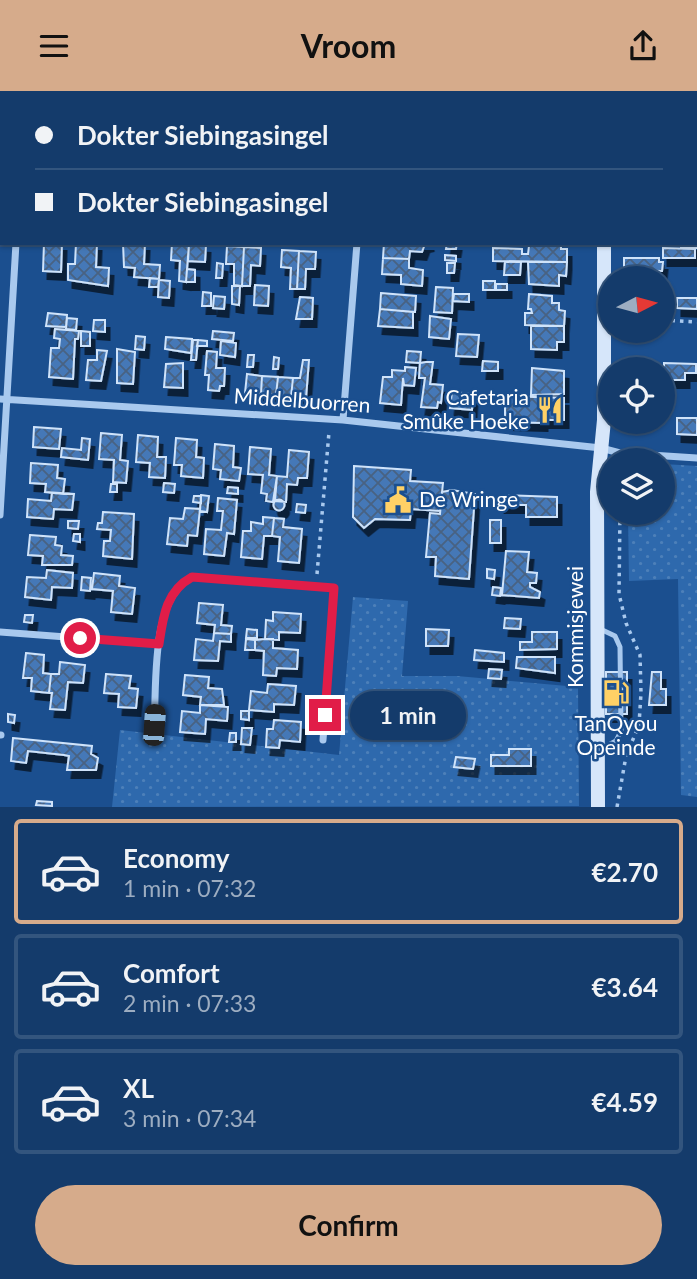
<!DOCTYPE html>
<meta charset="utf-8">
<style>
:root{--surface:#143b6b;--page:#1d4271;--text:#f1f3f6;--muted:#9dadc1;--line:#33557e;--accent:#d6ab8b}
body{margin:0;font-family:Lato,sans-serif;background:var(--page);color:var(--text);height:100vh;display:flex;flex-direction:column;font-size:26px;white-space:nowrap}
*{box-sizing:border-box;margin:0}
p{font-size:23px;color:var(--muted)}
.icon{flex:none;width:38px;height:38px;fill:none;stroke:currentColor;stroke-width:2;stroke-linecap:round;stroke-linejoin:round}
.map{position:relative;height:716px;overflow:hidden}
.sheet{display:flex;flex-direction:column;background:var(--surface);flex:1}
.sheet>*{flex:none}
.guide{position:absolute;left:0px;top:0px;width:698px;height:154px;box-shadow:0 2px 5px #0004,0 0 0 2px var(--line);display:grid;align-content:center;height:154px;padding:0 35px;background:var(--surface)}
.needle{width:46px;rotate:84deg}
.tools{position:absolute;left:598px;top:175px;display:grid;gap:14px}
.tools a{display:grid;place-items:center;width:77px;height:77px;border-radius:50%;background:var(--surface);box-shadow:0 2px 5px #0004,0 0 0 2px var(--line);font-size:35px}
.end{position:absolute;width:32px;height:32px;margin:-16px;border:9px solid #e11d48;background:#fff;box-shadow:0 0 0 4px #fff}
.from{border-radius:50%}
.bubble{position:absolute;height:49px;border-radius:24px;background:var(--surface);box-shadow:0 2px 5px #0004,0 0 0 2px var(--line);font-size:23px;font-weight:700;line-height:49px;text-align:center}
.car{position:absolute;width:21px;height:42px;margin:-21px -10px;border-radius:9px;box-shadow:0 0 5px 2px #0007;background:linear-gradient(#222 24%,#8ab4d8 0 40%,#222 0 76%,#8ab4d8 0 86%,#222 0)}
.guide b{display:flex;align-items:center;gap:24px;height:66px;font-size:26px}
.guide b+b{border-top:2px solid var(--line)}
.guide i{width:18px;height:18px;background:var(--text)}
ul{padding:12px 0 0;list-style:none}
li{display:flex;align-items:center;gap:21px;height:105px;margin:0 14px 10px;padding:0 21px;border:4px solid var(--line);border-radius:7px}
li div{flex:1}
li b{display:block;font-size:26px}
li em{font-style:normal;font-weight:700}
li.active{border-color:var(--accent)}
li>.icon{width:63px;height:63px;stroke-width:1.5}
.primary-button{display:flex;gap:14px;margin-top:auto;padding:14px 35px}
.primary-button a{flex:1;height:80px;border-radius:42px;background:var(--accent);color:#111;font-size:28px;font-weight:700;line-height:80px;text-align:center}
header{display:flex;justify-content:space-between;align-items:center;height:91px;padding:0 35px;background:var(--accent);color:#111;font-size:32px;font-weight:700}
.map>svg:first-child{display:block}
.grass{fill:url(#grass-dots)}
.building{fill:url(#building-cross-hatch);stroke:#cfe3fa;stroke-width:2;filter:url(#shadow)}
.lines{fill:none;stroke-linecap:round;stroke-linejoin:round}
.path{stroke:#a9c9ee;stroke-width:3.5;stroke-dasharray:3.5 5;stroke-linecap:butt}
.lane{stroke:#a9c9ee;stroke-width:5}
.street{stroke:#a9c9ee;stroke-width:7}
.secondary{stroke:#d6e6fa;stroke-width:14}
.route{stroke:#e11d48;stroke-width:9}
.labels{text-anchor:middle;stroke-width:5;stroke-linejoin:round;paint-order:stroke}
.poi-label{font-size:21px;fill:#fff;stroke:#1b4f8f;text-anchor:end}
.street-label{font-size:21px;fill:#fff;stroke:#1b4f8f}
</style>
<header><svg class="icon" aria-label="menu" viewBox="0 0 24 24"><path d="M4 6h16M4 12h16M4 18h16"/></svg>Vroom<svg class="icon" aria-label="share" viewBox="0 0 24 24"><path d="M12 15V3M7 8l5-5 5 5M5 13v7h14v-7"/></svg></header>
<div class="map">
<svg width="697" height="716" viewBox="0 0 697 716">
<defs>
<pattern id="grass-dots" width="8" height="8" patternUnits="userSpaceOnUse" patternTransform="scale(1.75)"><rect width="8" height="8" fill="#2e69ad"/><path d="M2 2h.1M6 6h.1" fill="none" stroke="#4d80b9" stroke-width="1.8" stroke-linecap="round"/></pattern>
<pattern id="building-cross-hatch" width="8" height="8" patternUnits="userSpaceOnUse" patternTransform="scale(1.75)"><rect width="8" height="8" fill="#4478b7"/><path d="M0 0l8 8M0 8l8-8" fill="none" stroke="#486282"/></pattern>
<filter id="shadow"><feDropShadow dx="4.5" dy="8" stdDeviation="0" flood-color="#0009"/></filter>
</defs>
<rect width="100%" height="100%" fill="#1b4f8f"/>
<path class="grass" d="M 663,373 L 697,375 L 697,706 L 681,704 L 678,488 L 629,490 L 628,422 L 663,422 Z
M 353,506 L 408,510 L 402,585 L 457,585 L 578,596 L 579,715 L 112,716 L 120,639 L 339,664 Z"/>
<path class="building" d="M 52,0 L 96,0 L 96,2 Z
M 286,0 L 324,0 L 324,2 Z
M 697,141 L 697,157 L 681,157 L 681,152 L 696,152 Z
M 44,152 L 62,152 L 61,181 L 43,180 Z
M 76,152 L 97,152 L 96,176 L 109,177 L 108,195 L 68,189 L 68,173 L 75,173 Z
M 123,152 L 145,152 L 144,173 L 160,174 L 159,188 L 134,186 L 135,177 L 124,176 Z
M 172,152 L 189,153 L 186,191 L 179,190 L 180,170 L 171,169 Z
M 384,152 L 430,152 L 425,153 L 422,161 L 410,160 L 409,168 L 383,167 Z
M 447,152 L 457,152 L 456,158 L 446,158 Z
M 546,152 L 561,152 L 561,158 L 567,158 L 567,171 L 493,170 L 493,157 L 522,158 L 522,163 L 528,163 L 529,155 L 546,155 Z
M 189,153 L 206,154 L 205,171 L 188,170 Z
M 227,155 L 244,156 L 242,195 L 234,194 L 234,173 L 226,173 Z
M 244,156 L 261,157 L 260,175 L 251,174 L 250,195 L 242,195 Z
M 663,157 L 695,158 L 695,167 L 663,167 Z
M 282,159 L 299,160 L 297,198 L 290,198 L 291,177 L 281,176 Z
M 299,160 L 316,161 L 315,178 L 306,178 L 305,198 L 297,198 Z
M 445,164 L 456,165 L 456,170 L 445,169 Z
M 383,167 L 409,168 L 409,177 L 423,179 L 422,195 L 401,193 L 401,184 L 382,183 Z
M 624,167 L 659,167 L 659,171 L 663,171 L 662,180 L 624,179 Z
M 505,171 L 521,171 L 520,184 L 504,184 Z
M 528,171 L 567,171 L 566,185 L 559,184 L 559,195 L 529,193 Z
M 217,172 L 223,173 L 222,187 L 216,187 Z
M 447,172 L 455,172 L 454,182 L 447,182 Z
M 187,178 L 195,179 L 195,191 L 186,191 Z
M 623,179 L 662,180 L 663,180 L 644,180 L 658,181 L 658,187 L 623,187 Z
M 150,187 L 159,188 L 158,196 L 149,196 Z
M 159,189 L 170,190 L 169,207 L 158,206 Z
M 483,190 L 495,190 L 495,199 L 483,199 Z
M 496,193 L 507,193 L 507,199 L 496,199 Z
M 255,194 L 269,195 L 268,215 L 254,214 Z
M 232,195 L 240,195 L 239,214 L 232,213 Z
M 436,196 L 453,197 L 452,222 L 434,221 Z
M 203,201 L 211,202 L 211,215 L 202,215 Z
M 381,202 L 416,205 L 415,221 L 380,218 Z
M 454,203 L 469,203 L 469,211 L 453,210 Z
M 529,203 L 552,205 L 552,212 L 559,212 L 559,219 L 565,220 L 564,235 L 525,234 L 525,222 L 532,222 L 531,218 L 528,218 Z
M 214,205 L 225,206 L 224,218 L 213,217 Z
M 300,206 L 313,207 L 312,228 L 296,228 Z
M 677,207 L 697,207 L 697,218 L 677,217 Z
M 380,218 L 413,221 L 413,237 L 378,235 Z
M 48,222 L 67,224 L 66,236 L 46,235 Z
M 430,225 L 451,228 L 449,248 L 429,246 Z
M 67,227 L 77,228 L 76,239 L 66,238 Z
M 94,229 L 105,229 L 105,241 L 93,240 Z
M 531,235 L 564,235 L 564,251 L 557,251 L 557,259 L 531,258 Z
M 55,238 L 79,240 L 78,248 L 75,248 L 73,288 L 49,286 L 51,257 L 59,257 L 60,248 L 54,247 Z
M 81,240 L 90,241 L 90,255 L 81,255 Z
M 213,240 L 234,242 L 233,250 L 212,248 Z
M 458,243 L 479,244 L 477,266 L 456,265 Z
M 136,245 L 145,246 L 144,259 L 135,258 Z
M 166,246 L 192,248 L 191,262 L 165,258 Z
M 193,249 L 198,249 L 196,269 L 191,269 Z
M 198,249 L 207,250 L 207,255 L 197,255 Z
M 221,250 L 236,252 L 235,266 L 220,264 Z
M 117,258 L 135,261 L 133,293 L 117,292 Z
M 97,259 L 107,260 L 101,290 L 86,289 L 88,269 L 97,269 Z
M 207,260 L 217,261 L 216,277 L 225,277 L 224,295 L 220,295 L 219,300 L 208,299 L 209,284 L 205,284 Z
M 407,260 L 421,261 L 420,272 L 406,271 Z
M 248,264 L 254,264 L 253,276 L 247,276 Z
M 274,266 L 279,267 L 278,278 L 273,278 Z
M 303,269 L 309,269 L 306,307 L 291,306 L 293,287 L 300,287 Z
M 483,270 L 498,271 L 498,280 L 482,280 Z
M 426,271 L 433,271 L 430,293 L 443,294 L 441,312 L 438,311 L 437,317 L 421,316 L 425,287 L 419,287 L 420,272 Z
M 183,272 L 183,297 L 164,296 L 166,273 Z
M 664,272 L 696,273 L 696,282 L 685,282 L 685,289 L 664,289 Z
M 405,276 L 416,277 L 414,295 L 404,294 L 403,287 L 401,314 L 380,312 L 383,286 L 392,286 L 392,279 L 405,280 Z
M 532,277 L 564,280 L 564,303 L 531,304 Z
M 247,283 L 262,285 L 261,303 L 245,302 Z
M 262,285 L 278,286 L 276,304 L 261,303 Z
M 278,286 L 293,287 L 291,306 L 276,304 Z
M 452,301 L 473,303 L 472,319 L 450,317 Z
M 505,305 L 564,307 L 564,329 L 543,329 L 543,332 L 505,331 Z
M 677,327 L 697,327 L 697,344 L 677,343 Z
M 34,336 L 61,338 L 59,358 L 33,356 Z
M 101,342 L 122,344 L 120,369 L 128,370 L 126,392 L 113,391 L 114,369 L 99,368 Z
M 138,344 L 158,346 L 157,366 L 166,366 L 165,387 L 149,386 L 150,372 L 136,371 Z
M 82,347 L 90,348 L 88,369 L 61,366 L 62,357 L 81,359 Z
M 176,347 L 197,349 L 196,366 L 204,367 L 203,387 L 181,385 L 182,374 L 174,374 Z
M 215,353 L 234,355 L 233,376 L 241,377 L 239,390 L 220,388 L 221,379 L 213,378 Z
M 250,356 L 271,358 L 269,384 L 277,385 L 273,411 L 266,410 L 267,403 L 261,402 L 263,384 L 248,383 Z
M 289,359 L 309,361 L 307,387 L 298,387 L 297,394 L 287,393 L 286,411 L 275,410 L 277,385 L 287,386 Z
M 31,372 L 58,374 L 57,387 L 65,388 L 63,403 L 45,401 L 46,393 L 30,392 Z
M 354,375 L 411,379 L 410,390 L 443,392 L 440,420 L 411,418 L 410,429 L 375,428 L 364,437 L 353,426 Z
M 164,392 L 175,393 L 174,402 L 163,401 Z
M 111,393 L 117,393 L 117,401 L 110,401 Z
M 228,396 L 238,397 L 238,403 L 227,402 Z
M 452,399 L 475,403 L 469,488 L 435,485 L 436,466 L 426,466 L 430,422 L 440,423 L 442,401 Z
M 45,401 L 74,403 L 72,419 L 54,418 L 53,428 L 27,426 L 28,408 L 51,410 L 52,402 Z
M 201,404 L 209,405 L 207,421 L 200,420 Z
M 501,404 L 557,406 L 557,426 L 526,426 L 526,414 L 500,414 Z
M 194,405 L 201,405 L 201,412 L 193,411 Z
M 218,407 L 237,409 L 234,443 L 227,442 L 224,465 L 204,463 L 206,438 L 221,439 L 223,420 L 217,420 Z
M273.5 414a5.5 5.5 0 1 1 11 0a5.5 5.5 0 1 1-11 0Z
M 297,413 L 306,414 L 305,422 L 296,421 Z
M 185,417 L 200,418 L 197,445 L 188,444 L 187,455 L 167,453 L 170,427 L 183,428 Z
M 103,421 L 134,423 L 132,468 L 103,465 L 104,450 L 110,450 L 111,439 L 97,438 L 98,432 L 102,432 Z
M 263,426 L 274,427 L 272,445 L 264,445 L 262,468 L 241,466 L 243,440 L 251,440 L 251,431 L 263,433 Z
M 274,427 L 284,428 L 283,436 L 302,438 L 299,472 L 278,470 L 280,446 L 272,445 Z
M 490,429 L 501,429 L 501,452 L 490,452 Z
M 68,430 L 79,430 L 78,438 L 68,437 Z
M 74,443 L 80,443 L 80,451 L 73,450 Z
M 30,444 L 56,446 L 55,454 L 62,455 L 61,464 L 73,465 L 72,474 L 42,474 L 43,465 L 28,464 Z
M 506,460 L 529,461 L 527,481 L 537,482 L 536,492 L 530,492 L 530,496 L 540,501 L 539,507 L 502,504 Z
M 487,478 L 495,479 L 494,488 L 487,487 Z
M 47,479 L 73,482 L 72,497 L 52,496 L 51,509 L 25,506 L 27,486 L 46,487 Z
M 94,482 L 120,485 L 119,495 L 135,497 L 132,523 L 111,521 L 113,500 L 92,498 Z
M 82,486 L 91,487 L 90,500 L 81,499 Z
M 493,496 L 501,497 L 500,505 L 492,504 Z
M 199,512 L 223,514 L 221,534 L 232,535 L 231,543 L 214,542 L 215,534 L 197,532 Z
M 273,521 L 301,523 L 300,542 L 279,541 L 279,549 L 265,548 L 266,529 L 273,530 Z
M 25,524 L 33,524 L 32,532 L 24,531 Z
M 505,527 L 521,528 L 520,538 L 504,537 Z
M 247,538 L 257,539 L 257,547 L 246,547 Z
M 426,538 L 449,539 L 448,555 L 426,555 Z
M 532,541 L 557,541 L 557,558 L 520,559 L 520,551 L 532,551 Z
M 214,542 L 231,543 L 231,551 L 220,550 L 218,570 L 194,569 L 196,548 L 213,550 Z
M 246,548 L 255,549 L 255,559 L 245,559 Z
M 265,548 L 273,548 L 273,557 L 298,559 L 297,578 L 277,577 L 276,585 L 263,584 L 264,560 L 255,559 L 255,549 Z
M 475,559 L 504,562 L 504,571 L 474,569 Z
M 26,562 L 44,564 L 43,582 L 51,583 L 49,602 L 31,600 L 32,587 L 23,587 Z
M 517,566 L 555,566 L 555,582 L 516,577 Z
M 60,571 L 85,574 L 83,592 L 68,591 L 65,619 L 50,618 L 52,602 L 49,602 L 51,583 L 59,583 Z
M 489,578 L 502,579 L 501,588 L 488,587 Z
M 606,581 L 627,581 L 627,623 L 606,623 Z
M 652,581 L 661,581 L 661,598 L 666,598 L 666,614 L 649,614 Z
M 106,583 L 131,585 L 129,597 L 138,598 L 136,617 L 118,616 L 119,603 L 104,602 Z
M 185,584 L 209,586 L 208,597 L 222,598 L 224,614 L 200,614 L 201,606 L 183,604 Z
M 268,593 L 296,595 L 294,614 L 274,613 L 274,621 L 249,619 L 251,600 L 267,602 Z
M 200,614 L 228,616 L 227,630 L 206,628 L 205,643 L 180,641 L 182,620 L 200,622 Z
M 241,620 L 249,620 L 249,629 L 241,628 Z
M 8,623 L 15,624 L 14,632 L 8,631 Z
M 274,629 L 301,631 L 300,651 L 280,649 L 279,657 L 266,656 L 267,638 L 273,638 Z
M 242,637 L 252,637 L 250,654 L 241,653 Z
M 230,642 L 236,642 L 236,651 L 229,651 Z
M 13,647 L 92,655 L 91,663 L 98,667 L 96,679 L 67,679 L 69,665 L 64,664 L 28,660 L 26,672 L 11,670 Z
M 509,658 L 531,658 L 531,675 L 491,675 L 491,664 L 509,664 Z
M 456,666 L 475,668 L 473,678 L 454,676 Z
M 37,710 L 52,711 L 52,715 L 36,714 Z"/>
<g class="lines">
<path class="path" d="M 663,229 L 697,231
M 317,483 L 329,341
M 617,716 L 626,665 L 639,634 L 641,602 L 640,564 L 626,532 L 619,503 L 620,422"/>
<path class="lane" d="M 598,537 L 615,545 L 620,556 L 621,640 L 616,650 L 601,658"/>
<path class="street" d="M 23,2 L 23,0
M 367,2 L 367,0
M 0,116 L 2,117
M 0,308 L 343,329 L 601,357 L 620,362 L 697,367
M 343,329 L 357,152
M 0,424 L 16,152
M 0,541 L 159,553
M 154,634 C 157,591 150,508 192,486 L 334,497 L 323,649
M 0,644 L 1,644"/>
<path class="secondary" d="M 604,0 L 604,2
M 598,716 L 597,401 L 604,329 L 604,152"/>
</g>
<g class="lines">
<path class="route" d="M 80,547 L 159,553 C 163,526 166,500 192,486 L 334,497 L 325,624"/>
</g>
<defs>
<symbol id="restaurant-bare" viewBox="-9 -9 18 18"><path d="M-5-6h1v4h1v-4h1v4h1v-4h1v5L-1.5 .5V6h-2V.5L-5-1ZM5-6V6H3V1.5H1.5Q1.5-4 5-6Z" fill="#ffd166" stroke="#1b4f8f" stroke-width="2.5" paint-order="stroke"/></symbol>
<symbol id="civic-bare" viewBox="-9 -9 18 18"><path d="M-.6-6.5H3V-4.5H.6V-3L4-1V1h2V6H-6V1h2V-1L-.6-3ZM-1.2 2.5V6h2.4V2.5Z" fill="#ffd166" stroke="#1b4f8f" stroke-width="2.5" paint-order="stroke"/></symbol>
<symbol id="fuel-bare" viewBox="-9 -9 18 18"><path d="M-5.5-6h7V0h2V4h1.3V-2.5L3-4.5l.8-.8L6-3V5H2.5V1h-1V6h-7ZM-4.2-4.7v3.2H.2V-4.7Z" fill="#ffd166" stroke="#1b4f8f" stroke-width="2.5" paint-order="stroke"/></symbol>
</defs>
<g fill-rule="evenodd">
<use href="#restaurant-bare" x="531" y="300" width="38" height="38"/>
<use href="#civic-bare" x="379" y="390" width="38" height="38"/>
<use href="#fuel-bare" x="597" y="583" width="38" height="38"/>
</g>
<g class="labels">
<g class="poi-label">
<text x="529" y="314">Cafetaria<tspan x="529" dy="24">Smûke Hoeke</tspan></text>
<text x="419" y="416" text-anchor="start">De Wringe</text>
<text x="616" y="640" text-anchor="middle">TanQyou<tspan x="616" dy="24">Opeinde</tspan></text>
</g>
<g class="street-label">
<text transform="translate(302 310) rotate(4)" y="7">Middelbuorren</text>
<text transform="translate(576 536) rotate(-90)" y="7">Kommisjewei</text>
</g>
</g>
</svg>
<div class="tools">
<a><svg class="needle" viewBox="-14 -14 28 28"><path d="M0-13l5 13h-10z" fill="#e53935"/><path d="M0 13l5-13h-10z" fill="#9dadc1"/></svg></a>
<a><svg class="icon" aria-label="locate" viewBox="0 0 24 24"><circle cx="12" cy="12" r="6"/><path d="M12 2v4M12 18v4M2 12h4M18 12h4"/></svg></a>
<a><svg class="icon" aria-label="layers" viewBox="0 0 24 24"><path d="M12 4l9 5-9 5-9-5zM3 14l9 5 9-5"/></svg></a>
</div>
<i class="end from" style="left:80px;top:547px"></i>
<i class="end" style="left:325px;top:624px"></i>
<div class="bubble" style="left:350px;top:600px;width:116px">1 min</div>
<i class="car" style="left:154px;top:634px;rotate:4deg"></i>
<div class="guide">
<b><i class="from"></i>Dokter Siebingasingel</b>
<b><i></i>Dokter Siebingasingel</b>
</div>
</div>
<section class="sheet">
<ul>
<li class="active"><svg class="icon" aria-label="car" viewBox="0 0 24 24"><path d="M5 17H2v-5l4-1 3-4h7l3 4 3 1v5h-3M9 17h6M6 11h13"/><circle cx="7" cy="17" r="2"/><circle cx="17" cy="17" r="2"/></svg><div><b>Economy</b><p>1 min · 07:32</p></div><em>€2.70</em></li>
<li><svg class="icon" aria-label="car" viewBox="0 0 24 24"><path d="M5 17H2v-5l4-1 3-4h7l3 4 3 1v5h-3M9 17h6M6 11h13"/><circle cx="7" cy="17" r="2"/><circle cx="17" cy="17" r="2"/></svg><div><b>Comfort</b><p>2 min · 07:33</p></div><em>€3.64</em></li>
<li><svg class="icon" aria-label="car" viewBox="0 0 24 24"><path d="M5 17H2v-5l4-1 3-4h7l3 4 3 1v5h-3M9 17h6M6 11h13"/><circle cx="7" cy="17" r="2"/><circle cx="17" cy="17" r="2"/></svg><div><b>XL</b><p>3 min · 07:34</p></div><em>€4.59</em></li>
</ul>
<div class="primary-button"><a>Confirm</a></div>
</section>
